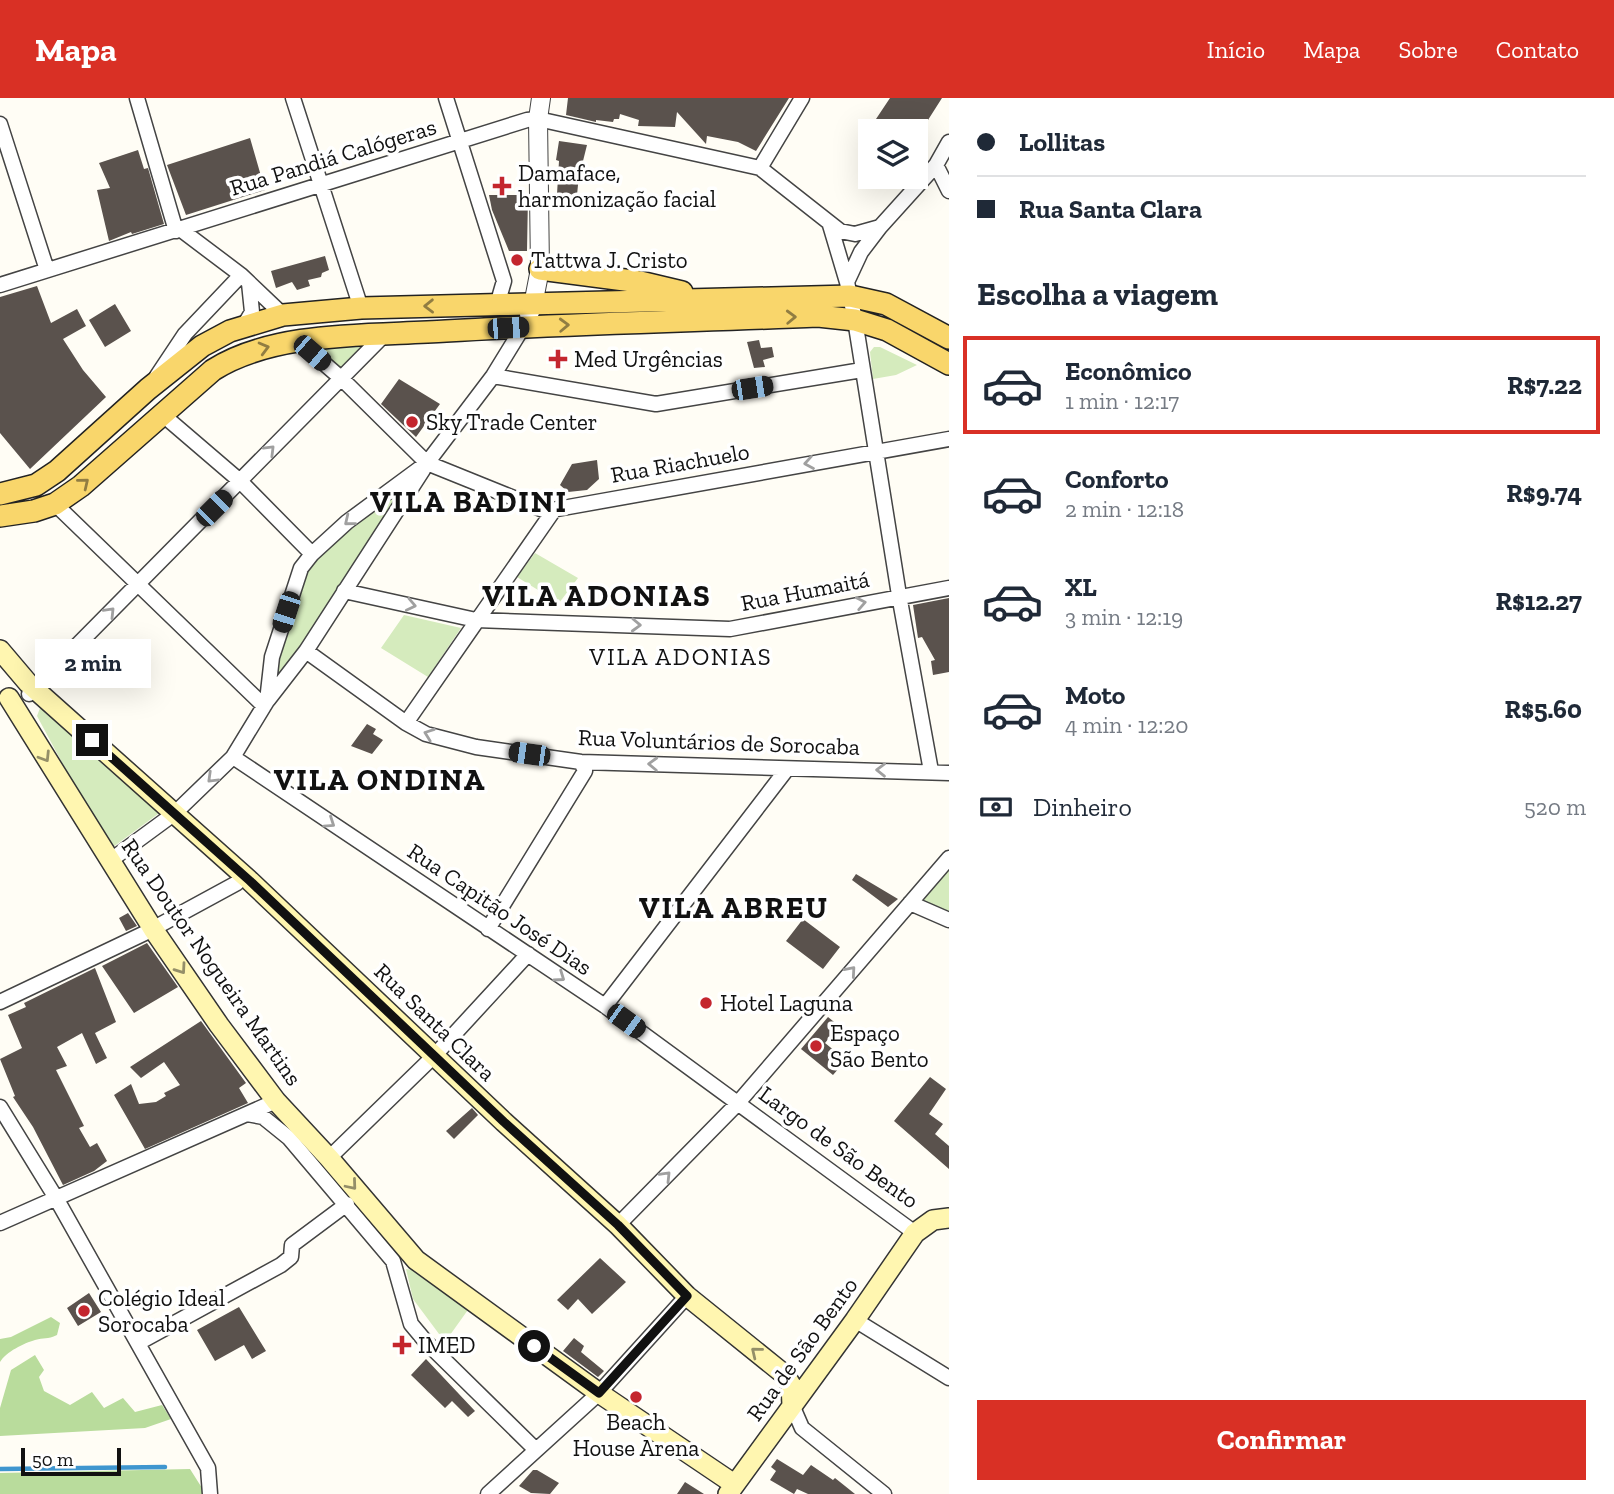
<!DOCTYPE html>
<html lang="pt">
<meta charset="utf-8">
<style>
:root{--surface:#fff;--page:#f2f2f3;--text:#1f2937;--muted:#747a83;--line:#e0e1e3;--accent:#d93025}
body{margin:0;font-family:"Zilla Slab",serif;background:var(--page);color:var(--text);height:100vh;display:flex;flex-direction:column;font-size:26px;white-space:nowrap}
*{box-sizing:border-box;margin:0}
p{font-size:23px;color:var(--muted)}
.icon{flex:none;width:38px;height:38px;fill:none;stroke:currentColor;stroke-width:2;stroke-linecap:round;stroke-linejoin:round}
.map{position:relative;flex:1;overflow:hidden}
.details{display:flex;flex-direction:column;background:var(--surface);width:665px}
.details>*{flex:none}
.hud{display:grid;align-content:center;height:154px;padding:0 28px;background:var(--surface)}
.tools{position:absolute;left:858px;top:21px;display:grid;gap:14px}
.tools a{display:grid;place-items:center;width:70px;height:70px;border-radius:0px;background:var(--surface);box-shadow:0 7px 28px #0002;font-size:35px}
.scale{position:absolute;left:21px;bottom:18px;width:100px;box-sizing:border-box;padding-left:7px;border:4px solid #111;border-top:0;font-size:19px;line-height:24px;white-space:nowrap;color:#111;-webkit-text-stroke:5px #fff;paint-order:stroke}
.end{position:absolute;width:32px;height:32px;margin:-16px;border:9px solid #111;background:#fff;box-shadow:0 0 0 4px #fff}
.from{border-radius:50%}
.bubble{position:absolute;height:49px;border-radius:0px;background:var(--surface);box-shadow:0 7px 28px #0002;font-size:23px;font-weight:700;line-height:49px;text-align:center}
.car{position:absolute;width:21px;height:42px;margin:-21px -10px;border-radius:9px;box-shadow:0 0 5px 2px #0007;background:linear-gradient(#222 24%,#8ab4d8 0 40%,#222 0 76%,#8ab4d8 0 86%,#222 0)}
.hud b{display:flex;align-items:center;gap:24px;height:66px;font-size:26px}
.hud b+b{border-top:2px solid var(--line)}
.hud i{width:18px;height:18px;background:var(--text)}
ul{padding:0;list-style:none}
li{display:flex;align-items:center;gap:21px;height:98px;margin:0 14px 10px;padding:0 14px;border:4px solid transparent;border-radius:0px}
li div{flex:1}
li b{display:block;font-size:26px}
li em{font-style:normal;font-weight:700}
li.selected{border-color:var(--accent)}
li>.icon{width:63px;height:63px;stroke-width:1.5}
h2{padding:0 28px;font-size:32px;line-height:84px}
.pay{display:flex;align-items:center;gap:18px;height:77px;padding:0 28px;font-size:26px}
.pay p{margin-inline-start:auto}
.action{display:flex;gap:14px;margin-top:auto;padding:14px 28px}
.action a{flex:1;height:80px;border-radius:0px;background:var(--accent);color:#fff;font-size:28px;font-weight:700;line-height:80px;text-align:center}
header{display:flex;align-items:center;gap:42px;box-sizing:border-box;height:98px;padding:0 35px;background:var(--accent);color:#fff}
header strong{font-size:33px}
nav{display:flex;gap:38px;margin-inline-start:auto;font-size:24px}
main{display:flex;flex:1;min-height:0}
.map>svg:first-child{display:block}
.green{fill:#d5ebbd}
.forest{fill:#b9dc9c}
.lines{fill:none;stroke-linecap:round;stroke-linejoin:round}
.stream{stroke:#3f96cf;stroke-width:4.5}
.building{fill:#5a524d}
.minor-casing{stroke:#444;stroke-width:17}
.tertiary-casing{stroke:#444;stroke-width:20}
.secondary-casing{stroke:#333;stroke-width:22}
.primary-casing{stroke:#222;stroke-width:24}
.minor{stroke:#fff;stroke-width:14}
.tertiary{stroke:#fff;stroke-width:18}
.secondary{stroke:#fff6b0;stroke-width:19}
.primary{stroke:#f9d66b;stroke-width:21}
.oneway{stroke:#917d42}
.oneway2{stroke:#a0a0a0}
.oneway3{stroke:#948f68}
.route{stroke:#111;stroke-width:9}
.poi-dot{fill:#c4262e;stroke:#fff;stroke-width:2.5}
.labels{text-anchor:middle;stroke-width:7;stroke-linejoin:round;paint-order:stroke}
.street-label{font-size:23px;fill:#111;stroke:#fff}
.poi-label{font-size:23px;fill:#111;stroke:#fff;text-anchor:start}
.neighbourhood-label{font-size:24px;letter-spacing:2px;fill:#111;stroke:#fff}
.district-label{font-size:30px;font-weight:bold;letter-spacing:2px;fill:#111;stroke:#fff}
</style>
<header>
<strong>Mapa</strong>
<nav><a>Início</a><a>Mapa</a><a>Sobre</a><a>Contato</a></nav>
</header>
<main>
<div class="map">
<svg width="949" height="1396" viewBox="0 0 949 1396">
<rect width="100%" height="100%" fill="#fffdf5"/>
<path class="green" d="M 363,245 L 361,254 L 340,275 L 308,246 Z
M 874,249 L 880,249 L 917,267 L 896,277 L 873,281 L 870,254 Z
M 403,390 L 340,492 L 279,581 L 273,576 L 303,471 L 352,424 Z
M 535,455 L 578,480 L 559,505 L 517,479 Z
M 404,517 L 461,530 L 428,579 L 381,550 Z
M 40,610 L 50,612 L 162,713 L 109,752 L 37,618 Z
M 949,767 L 949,817 L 922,802 Z
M 406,1171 L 420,1173 L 470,1209 L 445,1244 L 413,1201 Z"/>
<path class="forest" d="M 51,1219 L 60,1225 L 57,1237 C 47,1242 44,1239 35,1242 C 24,1245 6,1254 0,1264 L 0,1241 L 11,1239 Z
M 35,1257 L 44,1272 L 39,1279 L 44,1293 L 70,1307 L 92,1294 L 104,1310 L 123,1300 L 135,1314 L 162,1307 L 171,1321 L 145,1330 L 0,1338 L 0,1310 L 11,1272 Z
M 190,1371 L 202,1390 L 202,1396 L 0,1396 L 0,1375 Z"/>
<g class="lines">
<path class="stream" d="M 0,1371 L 165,1369"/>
</g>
<path class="building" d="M 568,0 L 789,0 L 756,53 L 738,44 L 707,38 L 706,46 L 677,14 L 675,29 L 638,28 L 639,22 L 620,16 L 619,21 L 614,21 L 613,24 L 596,22 L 596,24 L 566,17 Z
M 890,0 L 942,0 L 921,33 L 868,33 Z
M 250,40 L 265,92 L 186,117 L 167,67 Z
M 559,43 L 587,47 L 582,67 L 580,67 L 577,97 L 557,96 L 559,63 L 556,62 Z
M 138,52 L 144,71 L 148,70 L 164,126 L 132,136 L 131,134 L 109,143 L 97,92 L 110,90 L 99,65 Z
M 489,97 L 528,97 L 527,153 L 509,153 L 492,112 Z
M 325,158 L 329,172 L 322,175 L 321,179 L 308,182 L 310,188 L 297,192 L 292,184 L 276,190 L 271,173 Z
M 37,188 L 51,225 L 77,211 L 86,228 L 63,241 L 83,272 L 106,299 L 30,371 L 0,335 L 0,199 Z
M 115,206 L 131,233 L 105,249 L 89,222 Z
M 759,242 L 761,250 L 772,249 L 774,259 L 763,262 L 765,269 L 754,270 L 747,244 Z
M 399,281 L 440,306 L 416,339 L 381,306 Z
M 597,362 L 599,381 L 587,392 L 568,394 L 560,387 L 572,366 Z
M 949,500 L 949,574 L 933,577 L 931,563 L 935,562 L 922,539 L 918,540 L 913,507 Z
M 367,626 L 376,631 L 373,636 L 383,642 L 372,656 L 351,648 Z
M 856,776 L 898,801 L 888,809 L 852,782 Z
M 128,815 L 137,828 L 126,833 L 119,820 Z
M 803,821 L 840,849 L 823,871 L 786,843 Z
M 147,845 L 178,889 L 134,915 L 102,868 Z
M 95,870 L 116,924 L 95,935 L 107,960 L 96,966 L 82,935 L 57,949 L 67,968 L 56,972 L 84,1028 L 79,1030 L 90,1049 L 97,1045 L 107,1063 L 94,1073 L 63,1087 L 33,1029 L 13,999 L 15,998 L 0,961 L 22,950 L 8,917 L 26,909 L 24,905 Z
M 828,919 L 839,928 L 825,945 L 846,962 L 833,977 L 801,951 Z
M 201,923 L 246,985 L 239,990 L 248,1005 L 145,1051 L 114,997 L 131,986 L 139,1006 L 156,1004 L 166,998 L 164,995 L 180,987 L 164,964 L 141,980 L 130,969 Z
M 930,979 L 946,991 L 929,1016 L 943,1026 L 935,1036 L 949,1048 L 949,1071 L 894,1023 Z
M 472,1010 L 478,1017 L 454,1041 L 446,1033 Z
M 600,1160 L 626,1184 L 592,1216 L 578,1201 L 568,1212 L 557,1202 Z
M 89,1195 L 101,1214 L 78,1228 L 67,1210 Z
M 239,1209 L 266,1253 L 252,1261 L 244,1247 L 215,1263 L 197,1232 Z
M 574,1240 L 584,1248 L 581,1254 L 604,1273 L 598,1279 L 563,1253 Z
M 426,1261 L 475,1313 L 468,1319 L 452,1303 L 445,1310 L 411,1277 Z
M 777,1361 L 803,1377 L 811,1367 L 833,1382 L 835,1380 L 855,1396 L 808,1396 L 797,1391 L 794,1396 L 770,1382 L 776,1373 L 771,1369 Z
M 533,1372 L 537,1372 L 559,1385 L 550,1396 L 531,1395 L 519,1388 Z
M 685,1384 L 704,1396 L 677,1396 Z"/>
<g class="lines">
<defs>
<path id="minor" d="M 137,0 L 176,133
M 293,0 L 361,210
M 446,0 L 504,183 L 497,207
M 0,26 L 47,172
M 936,67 L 949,93
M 760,70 L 802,0
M 830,127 L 847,184 L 855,222 L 899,497 L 931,673
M 180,131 L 241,177 L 283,217
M 847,184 L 861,154 L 880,129 L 936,67 L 949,44
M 0,187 L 527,22 L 538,21 L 760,70 L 840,133 L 855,136 L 880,129
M 243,229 L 252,214 L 249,185
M 297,242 L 342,281 L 427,365 L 546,413 L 949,341
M 157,278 L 185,236 L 241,177
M 493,278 L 656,306 L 862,272
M 163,317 L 240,383 L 312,456
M 55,406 L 264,608
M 344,493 L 476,522 L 730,531 L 949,490
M 306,553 L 406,625 L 426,636 L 476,649 L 581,664 L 949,675
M 29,596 L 384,237
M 268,602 L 306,553 L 423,372
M 406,625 L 554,412
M 233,659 L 605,908 L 915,1135
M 111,762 L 175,715 L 233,659 L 267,603 L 272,559 L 301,470 L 312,456 L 347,424 L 427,365 L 493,278 L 523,229
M 910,805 L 949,822
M 488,831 L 585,673 L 581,664
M 0,904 L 145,835 L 237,785 L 243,777
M 605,908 L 787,671
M 0,1009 L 56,1100 L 208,1370 L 210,1396
M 247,1016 L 263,1019 L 289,1040 L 393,1163 L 411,1226 L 426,1244 L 535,1351
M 329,1060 L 435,957 L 528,856
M 0,1125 L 276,1003
M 618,1127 L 737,1006 L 949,760
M 855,1222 L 949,1280
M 138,1245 L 281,1167 L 291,1159 L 292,1147 L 347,1106
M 792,1307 L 802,1330 L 884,1396
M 488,1396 L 599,1295 L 687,1198"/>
<path id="tertiary" d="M 529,216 L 533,207 L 540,171 L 538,21 L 541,0"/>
<path id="secondary" d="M 0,552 L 28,585 L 250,783 L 504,1024 L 618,1127 L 687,1198 L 785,1277 L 791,1287 L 792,1307
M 9,600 L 153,831 L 219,927 L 276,1003 L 329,1060 L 416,1162 L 599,1295 L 734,1386
M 728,1396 L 855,1222 L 915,1135 L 933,1122 L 949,1120"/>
<path id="primary" d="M 540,171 L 640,184 L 682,194
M 0,396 L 36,387 L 57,373 L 148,291 L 202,248 L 230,233 L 283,217 L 361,210 L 850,198 L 886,206 L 949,240
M 0,418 L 34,413 L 55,406 L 81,388 L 213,272 C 276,232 374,238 446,233 C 570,226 694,223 818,218 L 855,222 L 887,232 L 949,266"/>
</defs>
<use href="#minor" class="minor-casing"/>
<use href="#tertiary" class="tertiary-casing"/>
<use href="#secondary" class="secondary-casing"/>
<use href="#primary" class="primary-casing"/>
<use href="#minor" class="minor"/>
<use href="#tertiary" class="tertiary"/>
<use href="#secondary" class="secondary"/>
<use href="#primary" class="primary"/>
</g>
<defs><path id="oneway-chevron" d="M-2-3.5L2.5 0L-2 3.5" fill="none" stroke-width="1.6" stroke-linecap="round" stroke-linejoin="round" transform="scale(1.75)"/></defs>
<g class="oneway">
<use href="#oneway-chevron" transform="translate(429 208) rotate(179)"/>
<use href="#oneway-chevron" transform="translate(791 219) rotate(-2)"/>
<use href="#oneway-chevron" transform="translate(564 227) rotate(-2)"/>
<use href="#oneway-chevron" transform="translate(264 250) rotate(-15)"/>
<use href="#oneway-chevron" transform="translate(84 385) rotate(-39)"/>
</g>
<g class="oneway2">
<use href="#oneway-chevron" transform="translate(270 352) rotate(-45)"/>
<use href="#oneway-chevron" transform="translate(809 365) rotate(170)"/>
<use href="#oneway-chevron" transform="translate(349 423) rotate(141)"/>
<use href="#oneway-chevron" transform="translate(861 505) rotate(-11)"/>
<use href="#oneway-chevron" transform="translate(411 507) rotate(12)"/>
<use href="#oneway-chevron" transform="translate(110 514) rotate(-46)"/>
<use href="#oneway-chevron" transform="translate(636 527) rotate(2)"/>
<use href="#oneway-chevron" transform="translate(429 636) rotate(-160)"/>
<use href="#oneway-chevron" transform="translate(653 666) rotate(-178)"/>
<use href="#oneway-chevron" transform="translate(881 672) rotate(-179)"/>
<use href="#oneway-chevron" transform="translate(212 680) rotate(136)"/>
<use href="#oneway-chevron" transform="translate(330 725) rotate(34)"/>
<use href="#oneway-chevron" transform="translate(851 873) rotate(-49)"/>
<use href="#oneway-chevron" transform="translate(560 879) rotate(35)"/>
<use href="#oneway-chevron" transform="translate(666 1078) rotate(-46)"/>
</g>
<g class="oneway3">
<use href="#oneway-chevron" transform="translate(45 659) rotate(58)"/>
<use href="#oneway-chevron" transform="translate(181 871) rotate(55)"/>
<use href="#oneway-chevron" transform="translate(352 1087) rotate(50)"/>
<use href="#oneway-chevron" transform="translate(756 1254) rotate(-141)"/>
</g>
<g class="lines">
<path class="route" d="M 92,642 L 250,783 L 504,1024 L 618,1127 L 687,1198 L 599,1295 L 534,1248"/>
</g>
<g class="poi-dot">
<path d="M498.5 77.5h7v7h7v7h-7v7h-7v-7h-7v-7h7z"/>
<circle cx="517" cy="162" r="7"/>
<path d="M554.5 250.5h7v7h7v7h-7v7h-7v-7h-7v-7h7z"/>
<circle cx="412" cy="324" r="7"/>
<circle cx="706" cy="905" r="7"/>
<circle cx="816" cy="948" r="7"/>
<circle cx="84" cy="1213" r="7"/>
<path d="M398.5 1236.5h7v7h7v7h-7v7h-7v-7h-7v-7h7z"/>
<circle cx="636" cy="1299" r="7"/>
</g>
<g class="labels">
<g class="street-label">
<text transform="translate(333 59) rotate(-17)" y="8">Rua Pandiá Calógeras</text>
<text transform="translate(680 365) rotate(-10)" y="8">Rua Riachuelo</text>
<text transform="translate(805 493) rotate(-11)" y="8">Rua Humaitá</text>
<text transform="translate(719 644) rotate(2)" y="8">Rua Voluntários de Sorocaba</text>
<text transform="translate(500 811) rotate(34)" y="8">Rua Capitão José Dias</text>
<text transform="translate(212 864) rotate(55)" y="8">Rua Doutor Nogueira Martins</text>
<text transform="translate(435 924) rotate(44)" y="8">Rua Santa Clara</text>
<text transform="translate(839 1049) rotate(36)" y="8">Largo de São Bento</text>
<text transform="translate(802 1251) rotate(-54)" y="8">Rua de São Bento</text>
</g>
<g class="poi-label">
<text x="518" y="83">Damaface,<tspan x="518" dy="26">harmonização facial</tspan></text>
<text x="531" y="170">Tattwa J. Cristo</text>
<text x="574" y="269">Med Urgências</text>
<text x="426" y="332">Sky Trade Center</text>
<text x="720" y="913">Hotel Laguna</text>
<text x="830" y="943">Espaço<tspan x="830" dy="26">São Bento</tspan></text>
<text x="98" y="1208">Colégio Ideal<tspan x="98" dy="26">Sorocaba</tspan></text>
<text x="418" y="1255">IMED</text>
<text x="636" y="1332" text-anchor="middle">Beach<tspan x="636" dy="26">House Arena</tspan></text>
</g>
<g class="neighbourhood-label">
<text x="681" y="567">VILA ADONIAS</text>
</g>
<g class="district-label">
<text x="469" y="414">VILA BADINI</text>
<text x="597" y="508">VILA ADONIAS</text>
<text x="380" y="692">VILA ONDINA</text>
<text x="734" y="820">VILA ABREU</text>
</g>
</g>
</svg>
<div class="tools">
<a><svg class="icon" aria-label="layers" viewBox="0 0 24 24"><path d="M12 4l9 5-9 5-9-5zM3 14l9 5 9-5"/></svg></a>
</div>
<div class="scale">50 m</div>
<i class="end from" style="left:534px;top:1248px"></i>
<i class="end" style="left:92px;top:642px"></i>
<div class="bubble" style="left:35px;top:541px;width:116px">2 min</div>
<i class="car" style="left:508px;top:230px;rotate:87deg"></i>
<i class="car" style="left:312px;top:255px;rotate:131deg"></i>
<i class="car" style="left:752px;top:290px;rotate:81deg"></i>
<i class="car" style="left:214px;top:410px;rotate:45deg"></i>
<i class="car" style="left:286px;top:514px;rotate:198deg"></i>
<i class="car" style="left:529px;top:656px;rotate:278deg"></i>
<i class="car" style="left:626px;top:923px;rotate:126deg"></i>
</div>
<section class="details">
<div class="hud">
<b><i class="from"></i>Lollitas</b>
<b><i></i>Rua Santa Clara</b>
</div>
<h2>Escolha a viagem</h2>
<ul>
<li class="selected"><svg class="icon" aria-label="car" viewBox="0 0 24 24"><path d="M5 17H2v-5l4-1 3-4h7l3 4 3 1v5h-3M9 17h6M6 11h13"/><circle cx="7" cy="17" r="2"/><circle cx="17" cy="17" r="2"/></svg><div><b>Econômico</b><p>1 min · 12:17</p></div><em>R$7.22</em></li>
<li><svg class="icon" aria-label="car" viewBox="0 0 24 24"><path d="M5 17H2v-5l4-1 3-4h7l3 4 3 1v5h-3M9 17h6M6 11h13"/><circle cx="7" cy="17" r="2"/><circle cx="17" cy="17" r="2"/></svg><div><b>Conforto</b><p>2 min · 12:18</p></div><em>R$9.74</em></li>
<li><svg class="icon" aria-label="car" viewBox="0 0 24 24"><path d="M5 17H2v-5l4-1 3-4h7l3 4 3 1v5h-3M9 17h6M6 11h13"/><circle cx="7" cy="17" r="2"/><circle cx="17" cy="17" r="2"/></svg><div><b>XL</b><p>3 min · 12:19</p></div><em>R$12.27</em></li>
<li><svg class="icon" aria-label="car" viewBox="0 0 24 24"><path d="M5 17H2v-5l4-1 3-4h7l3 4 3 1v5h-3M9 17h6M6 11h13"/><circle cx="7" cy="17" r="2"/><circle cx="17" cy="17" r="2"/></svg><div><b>Moto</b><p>4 min · 12:20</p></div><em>R$5.60</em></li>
</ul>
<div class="pay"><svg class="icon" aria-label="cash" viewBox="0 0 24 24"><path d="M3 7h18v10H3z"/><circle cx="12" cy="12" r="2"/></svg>Dinheiro<p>520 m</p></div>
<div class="action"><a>Confirmar</a></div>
</section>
</main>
